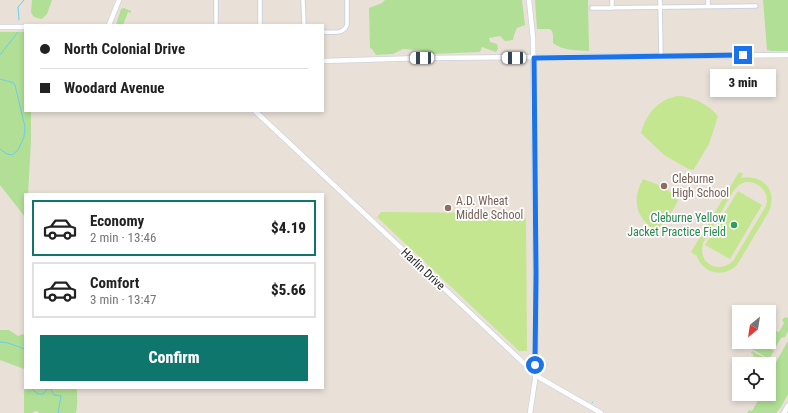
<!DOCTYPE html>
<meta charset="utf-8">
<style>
:root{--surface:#fff;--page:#f2f2f2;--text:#222;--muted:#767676;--line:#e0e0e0;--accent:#0f766e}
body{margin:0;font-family:"Roboto Condensed",sans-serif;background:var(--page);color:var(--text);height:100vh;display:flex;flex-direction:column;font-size:15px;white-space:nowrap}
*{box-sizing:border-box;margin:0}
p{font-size:13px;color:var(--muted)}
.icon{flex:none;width:22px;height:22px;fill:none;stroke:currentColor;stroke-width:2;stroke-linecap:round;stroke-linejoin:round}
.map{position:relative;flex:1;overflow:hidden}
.panel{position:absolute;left:24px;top:193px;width:300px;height:196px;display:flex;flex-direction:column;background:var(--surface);border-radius:0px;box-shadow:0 2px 6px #0003}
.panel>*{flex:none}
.banner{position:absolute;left:24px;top:24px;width:300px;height:88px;border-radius:0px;box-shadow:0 2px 6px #0003;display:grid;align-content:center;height:88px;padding:0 16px;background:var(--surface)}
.needle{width:26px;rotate:210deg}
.buttons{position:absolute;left:732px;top:305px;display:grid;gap:8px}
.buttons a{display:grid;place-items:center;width:44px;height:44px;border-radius:0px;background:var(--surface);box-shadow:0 2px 6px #0003;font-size:20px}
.end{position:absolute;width:18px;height:18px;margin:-9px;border:5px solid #1a73e8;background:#fff;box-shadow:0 0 0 2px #fff}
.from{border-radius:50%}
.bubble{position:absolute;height:28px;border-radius:0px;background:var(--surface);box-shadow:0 2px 6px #0003;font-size:13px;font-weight:800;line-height:28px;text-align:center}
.car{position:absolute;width:12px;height:24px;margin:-12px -6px;border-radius:5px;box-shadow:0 0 3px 1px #0007;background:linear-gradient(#fff 24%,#345 0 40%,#fff 0 76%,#345 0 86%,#fff 0)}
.banner b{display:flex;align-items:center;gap:14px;height:38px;font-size:15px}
.banner b+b{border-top:1px solid var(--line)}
.banner i{width:10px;height:10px;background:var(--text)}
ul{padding:7px 0 0;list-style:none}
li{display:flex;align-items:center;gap:12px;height:56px;margin:0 8px 6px;padding:0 8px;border:2px solid var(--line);border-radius:0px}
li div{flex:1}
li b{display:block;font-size:15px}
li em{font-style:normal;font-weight:800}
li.on{border-color:var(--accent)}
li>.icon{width:36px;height:36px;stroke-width:1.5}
.button{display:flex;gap:8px;margin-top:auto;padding:8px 16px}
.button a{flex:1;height:46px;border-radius:0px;background:var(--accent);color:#fff;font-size:16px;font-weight:800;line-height:46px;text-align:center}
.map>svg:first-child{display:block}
.green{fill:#b1df95}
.pitch{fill:#c5e691;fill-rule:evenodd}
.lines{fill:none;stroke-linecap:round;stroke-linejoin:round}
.stream{stroke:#6ccdea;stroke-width:1}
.minor-casing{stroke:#ced2e0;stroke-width:5.5}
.tertiary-casing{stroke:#ced2e0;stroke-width:6}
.secondary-casing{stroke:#ced2e0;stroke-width:7}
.minor{stroke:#fff;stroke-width:3.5}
.tertiary{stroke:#fff;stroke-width:4.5}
.secondary{stroke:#fff;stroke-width:5}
.route{stroke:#1a73e8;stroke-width:5}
.education-dot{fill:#8d6e63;stroke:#fff;stroke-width:1.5}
.leisure-dot{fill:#2e9e5b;stroke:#fff;stroke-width:1.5}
.labels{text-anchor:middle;stroke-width:3.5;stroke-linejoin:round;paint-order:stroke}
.education-label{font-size:12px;fill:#785e54;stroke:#fff;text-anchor:start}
.leisure-label{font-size:12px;fill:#27864d;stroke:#fff;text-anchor:end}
.street-label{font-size:12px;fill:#272727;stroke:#fff}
</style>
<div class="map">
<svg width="788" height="413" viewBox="0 0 788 413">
<rect width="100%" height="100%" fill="#e9e1d8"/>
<path class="green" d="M 32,0 L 52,0 L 47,14 L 42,19 L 37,18 L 33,16 L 31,12 Z
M 385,0 L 522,0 L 525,25 L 517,28 L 514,35 L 513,40 L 505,41 L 500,36 L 489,38 L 490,42 L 497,44 L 498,49 L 496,52 L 482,47 L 480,52 L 431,54 L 418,50 L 403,49 L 393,54 L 376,55 L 372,49 L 370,48 L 369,8 L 382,3 Z
M 535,0 L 588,0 L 589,51 C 578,50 562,51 553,43 C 553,37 554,32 550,29 L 537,29 Z
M 763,0 L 788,0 L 788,51 L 771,51 L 767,50 Z
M 124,8 L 131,11 L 131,13 L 128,12 L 123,25 L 116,25 L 121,9 Z
M 0,32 L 25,32 L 25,111 L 31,111 L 31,141 L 28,194 L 25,194 L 25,217 L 0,185 Z
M 786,317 L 788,318 L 788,331 L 785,337 L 781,338 L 774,350 L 760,342 L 769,342 L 769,332 L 774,334 L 776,331 L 779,332 L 784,323 L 782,320 L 784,318 Z
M 0,330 L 9,330 L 18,336 L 23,334 L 25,336 L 25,388 L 77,388 C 77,397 78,404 76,413 L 39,413 L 37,411 L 33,412 L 32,413 L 24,413 L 24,369 L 0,360 Z
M 788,341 L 788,394 L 781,407 L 776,413 L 747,413 L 749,410 L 752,411 L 762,394 L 769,394 L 769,374 Z
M 740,342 L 759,342 L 774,351 L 769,359 Z
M 752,351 L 769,360 L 766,364 L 756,364 L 758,360 L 753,356 L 753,354 L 751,353 Z"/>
<path class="pitch" d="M 677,96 C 692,96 708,104 718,116 L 709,144 L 694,169 L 690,170 L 664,155 L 641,133 C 646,115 657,100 677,96 Z
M 739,172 L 743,174 L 741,178 C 764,173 779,193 768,213 L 737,265 C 722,279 702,273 696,254 L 695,255 L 691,252 ZM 745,182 C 759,181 770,192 766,206 L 733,261 C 718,275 697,263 703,243 L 734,190 L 739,185 Z
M 643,179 L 659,185 L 677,196 L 678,201 L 668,218 L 656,231 C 636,217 631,201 643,179 Z
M 738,191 L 762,205 L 730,259 L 705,245 Z
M 381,212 L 518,213 L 526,219 L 527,351 L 519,351 L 377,217 Z"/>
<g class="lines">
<path class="stream" d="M 19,20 L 18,7 L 24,0
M 0,55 L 18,32
M 0,79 L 14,83 L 15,85 L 25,127 L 24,137 L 18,150 L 12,155 L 7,154 L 0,149
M 0,342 L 8,343 L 25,349
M 33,388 L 33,390 L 38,394 L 43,394 L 47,389 L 51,389 L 54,395 L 61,396 L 60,402 L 58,413
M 592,403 L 593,402"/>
<defs>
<path id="minor" d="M 216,0 L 216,25
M 260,0 L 260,25
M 303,0 L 304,25
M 612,0 L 612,8
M 660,0 L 661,56
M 708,0 L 708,7
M 592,8 L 756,6
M 323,32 C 332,32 343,35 347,25 L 347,0"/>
<path id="tertiary" d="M 529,0 L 533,38 L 536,313 L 535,380 L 530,413
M 109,25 L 119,0
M 0,27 L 25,27
M 323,61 L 423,58 L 788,55
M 255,111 L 530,369 L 540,378 L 601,413"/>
<path id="secondary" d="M 784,413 L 788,406"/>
</defs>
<use href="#minor" class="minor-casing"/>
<use href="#tertiary" class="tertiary-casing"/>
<use href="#secondary" class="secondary-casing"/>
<use href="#minor" class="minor"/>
<use href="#tertiary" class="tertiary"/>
<use href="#secondary" class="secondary"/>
</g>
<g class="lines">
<path class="route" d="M 535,365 L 536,274 L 534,58 L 743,55"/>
</g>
<g class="education-dot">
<circle cx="664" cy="186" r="4"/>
<circle cx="448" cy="208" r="4"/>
</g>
<circle class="leisure-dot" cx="734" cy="225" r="4"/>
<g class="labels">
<g class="education-label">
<text x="672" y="183">Cleburne<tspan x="672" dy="14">High School</tspan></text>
<text x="456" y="205">A.D. Wheat<tspan x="456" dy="14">Middle School</tspan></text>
</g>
<g class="leisure-label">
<text x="726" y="222">Cleburne Yellow<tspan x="726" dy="14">Jacket Practice Field</tspan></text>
</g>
<g class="street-label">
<text transform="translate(423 269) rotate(43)" y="4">Harlin Drive</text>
</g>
</g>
</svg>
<div class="buttons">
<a><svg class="needle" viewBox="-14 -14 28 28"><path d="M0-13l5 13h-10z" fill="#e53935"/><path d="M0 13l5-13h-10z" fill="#767676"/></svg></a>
<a><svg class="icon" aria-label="locate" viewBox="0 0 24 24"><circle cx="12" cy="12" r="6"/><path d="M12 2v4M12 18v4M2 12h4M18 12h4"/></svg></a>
</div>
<i class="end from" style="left:535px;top:365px"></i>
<i class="end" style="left:743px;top:55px"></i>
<div class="bubble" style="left:710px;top:69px;width:66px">3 min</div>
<i class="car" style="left:422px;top:58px;rotate:269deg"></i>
<i class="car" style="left:514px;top:58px;rotate:270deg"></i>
<div class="banner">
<b><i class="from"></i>North Colonial Drive</b>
<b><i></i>Woodard Avenue</b>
</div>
<section class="panel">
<ul>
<li class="on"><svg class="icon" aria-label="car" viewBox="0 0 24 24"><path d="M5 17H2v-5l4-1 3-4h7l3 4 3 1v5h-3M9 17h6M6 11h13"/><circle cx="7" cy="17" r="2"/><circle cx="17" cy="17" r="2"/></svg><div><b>Economy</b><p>2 min · 13:46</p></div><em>$4.19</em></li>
<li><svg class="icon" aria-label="car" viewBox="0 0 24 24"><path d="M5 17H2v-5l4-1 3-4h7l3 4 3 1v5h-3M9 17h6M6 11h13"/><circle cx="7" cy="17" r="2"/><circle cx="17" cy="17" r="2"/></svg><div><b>Comfort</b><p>3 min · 13:47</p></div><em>$5.66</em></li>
</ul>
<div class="button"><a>Confirm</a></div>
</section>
</div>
